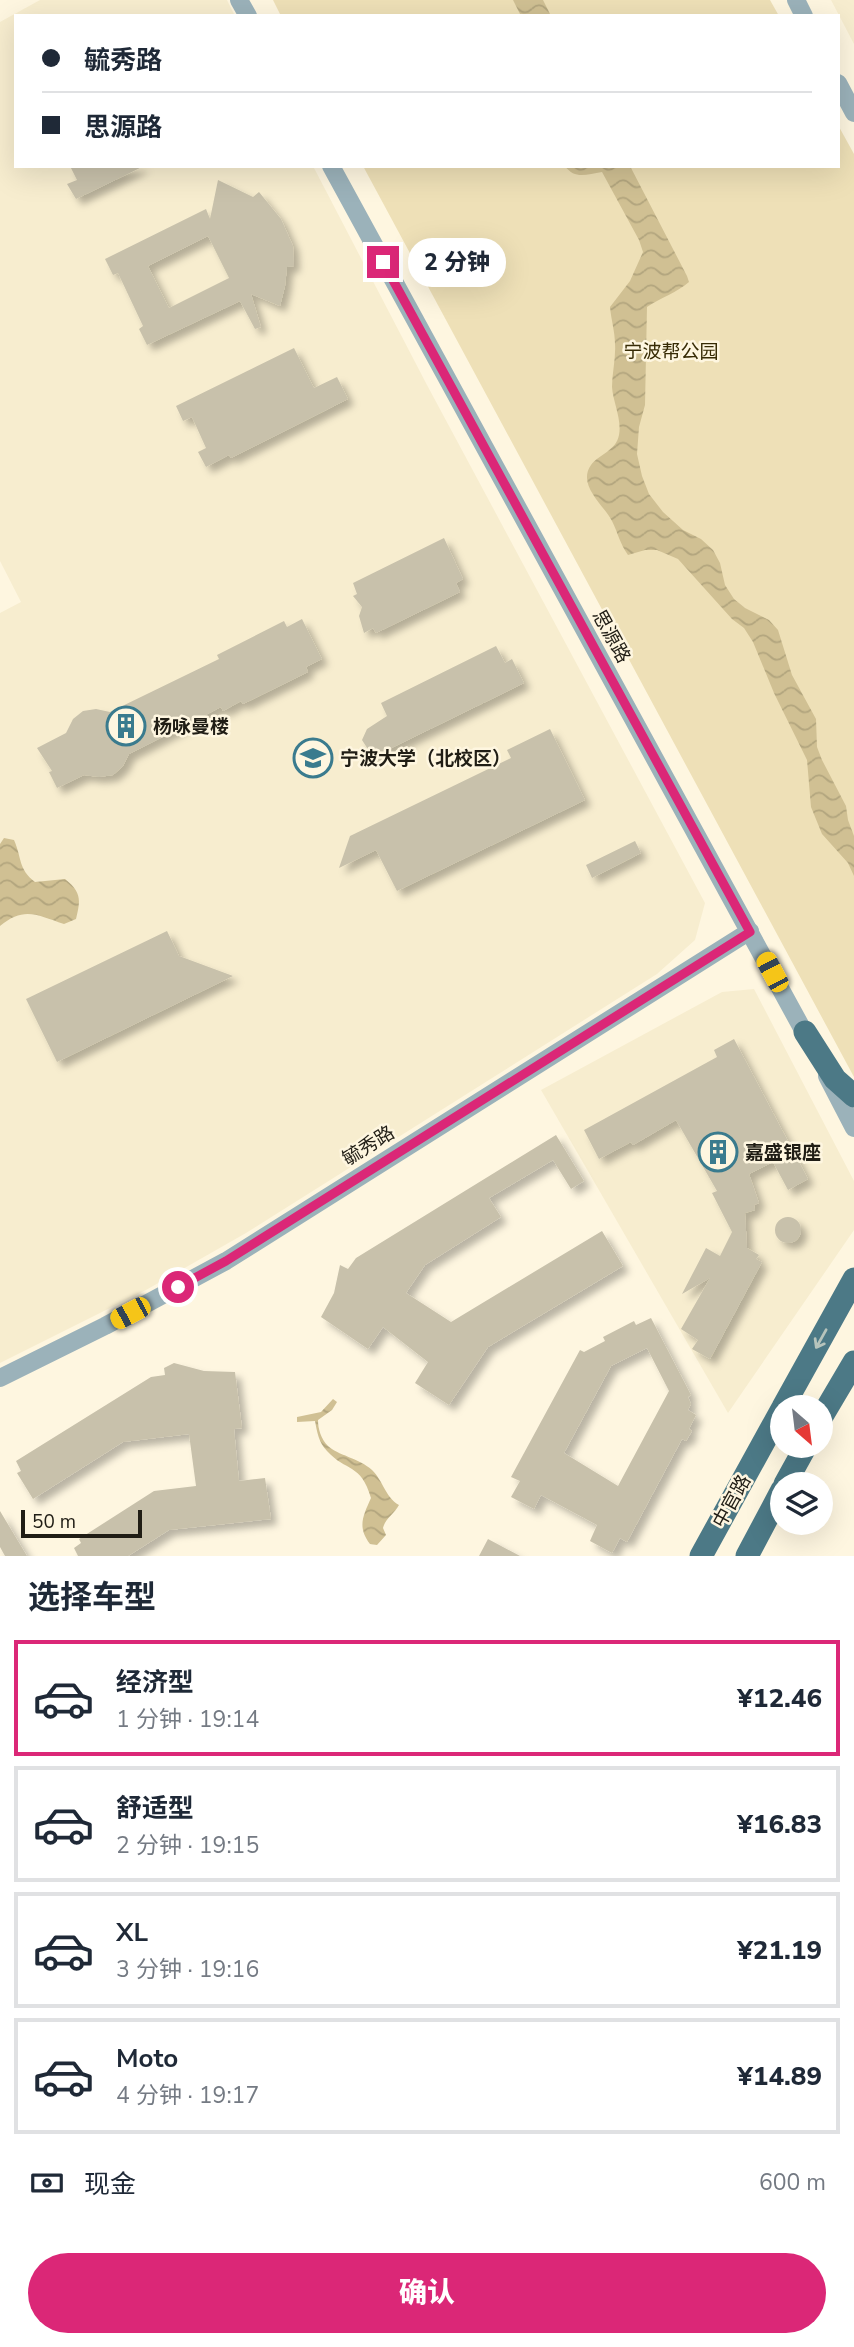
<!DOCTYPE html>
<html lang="zh">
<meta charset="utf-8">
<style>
:root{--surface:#fff;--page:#f6f6f7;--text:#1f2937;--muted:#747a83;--line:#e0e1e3;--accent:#db2777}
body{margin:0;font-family:"Nunito Sans","Noto Sans SC",sans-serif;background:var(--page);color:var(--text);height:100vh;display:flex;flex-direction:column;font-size:26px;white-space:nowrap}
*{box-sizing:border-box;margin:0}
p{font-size:23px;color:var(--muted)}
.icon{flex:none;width:38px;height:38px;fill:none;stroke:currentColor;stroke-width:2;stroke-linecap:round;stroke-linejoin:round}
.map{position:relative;height:1556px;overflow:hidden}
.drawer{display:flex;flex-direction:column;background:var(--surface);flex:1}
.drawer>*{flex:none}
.top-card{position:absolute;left:14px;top:14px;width:826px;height:154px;border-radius:0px;box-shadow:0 7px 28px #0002;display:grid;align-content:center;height:154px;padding:0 28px;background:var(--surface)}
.needle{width:46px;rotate:152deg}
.tools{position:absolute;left:770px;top:1395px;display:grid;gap:14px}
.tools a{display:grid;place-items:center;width:63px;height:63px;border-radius:50%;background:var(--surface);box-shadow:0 7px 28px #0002;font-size:35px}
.scale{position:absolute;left:21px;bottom:18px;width:121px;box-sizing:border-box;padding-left:7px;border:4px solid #201d15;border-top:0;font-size:19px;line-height:24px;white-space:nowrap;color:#201d15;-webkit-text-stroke:5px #fef6e0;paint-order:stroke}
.end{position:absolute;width:32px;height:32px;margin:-16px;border:9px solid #db2777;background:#fff;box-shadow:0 0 0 4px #fff}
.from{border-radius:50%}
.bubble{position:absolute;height:49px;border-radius:24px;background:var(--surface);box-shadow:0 7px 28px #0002;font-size:23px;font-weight:800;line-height:49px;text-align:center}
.car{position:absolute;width:21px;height:42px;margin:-21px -10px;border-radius:9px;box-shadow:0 0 5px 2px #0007;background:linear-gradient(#f5c518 24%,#345 0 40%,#f5c518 0 76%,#345 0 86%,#f5c518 0)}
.top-card b{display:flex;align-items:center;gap:24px;height:66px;font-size:26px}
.top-card b+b{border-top:2px solid var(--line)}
.top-card i{width:18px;height:18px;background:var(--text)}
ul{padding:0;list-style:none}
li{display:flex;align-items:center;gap:21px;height:116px;margin:0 14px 10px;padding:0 14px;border:4px solid var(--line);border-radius:0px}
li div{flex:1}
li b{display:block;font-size:26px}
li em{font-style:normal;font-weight:800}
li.current{border-color:var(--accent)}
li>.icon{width:63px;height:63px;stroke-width:1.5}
h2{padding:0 28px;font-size:32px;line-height:84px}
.pay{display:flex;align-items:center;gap:18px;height:77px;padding:0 28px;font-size:26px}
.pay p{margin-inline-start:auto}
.button{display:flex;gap:14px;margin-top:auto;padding:14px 28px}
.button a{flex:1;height:80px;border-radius:42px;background:var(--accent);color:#fff;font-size:28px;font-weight:800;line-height:80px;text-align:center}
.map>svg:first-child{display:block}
.built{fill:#f7edcf}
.park{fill:#eee0b7}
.water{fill:url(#water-waves)}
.building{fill:#c8c1ab;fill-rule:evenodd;filter:url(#shadow)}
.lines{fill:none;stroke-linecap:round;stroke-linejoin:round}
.minor{stroke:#9bb2ba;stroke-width:18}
.major{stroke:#4c7986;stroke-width:23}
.oneway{stroke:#b7c4bc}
.route{stroke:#db2777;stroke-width:9}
.labels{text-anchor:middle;stroke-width:5;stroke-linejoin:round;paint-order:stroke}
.park-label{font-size:19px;fill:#372b05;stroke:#fef6e0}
.street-label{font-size:19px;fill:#201d15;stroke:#fef6e0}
.poi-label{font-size:19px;font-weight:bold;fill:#201d15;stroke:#fef6e0;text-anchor:start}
</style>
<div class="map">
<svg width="854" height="1556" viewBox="0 0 854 1556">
<defs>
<pattern id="water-waves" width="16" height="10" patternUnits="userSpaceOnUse" patternTransform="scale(1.75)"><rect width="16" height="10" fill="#d0c093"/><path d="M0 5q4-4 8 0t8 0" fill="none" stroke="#b2a57e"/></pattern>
<filter id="shadow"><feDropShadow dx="6" dy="6" stdDeviation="3.5" flood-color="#0004"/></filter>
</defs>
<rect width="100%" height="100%" fill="#fef6e0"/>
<path class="built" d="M 40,0 L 227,0 L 235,16 L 16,16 L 16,166 L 313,166 L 427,385 L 705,903 L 695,940 L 657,974 L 246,1233 L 146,1290 L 0,1363 L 0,613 L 21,602 L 0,561 L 0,22 Z
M 831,0 L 854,0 L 854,44 Z
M 754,989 L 854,1181 L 854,1230 L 728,1413 L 541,1090 L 722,992 Z"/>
<path class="park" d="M 273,0 L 770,0 L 779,16 L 281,16 Z
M 838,125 L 854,154 L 854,1077 L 363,166 L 838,166 Z"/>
<path class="water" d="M 513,0 L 543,0 L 551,16 L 521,16 Z
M 565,166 L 630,166 L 687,276 L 689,282 C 678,292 660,298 647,307 L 645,405 L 639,427 L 637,454 L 642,476 L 649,494 L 663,512 L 683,530 L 701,539 L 713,550 L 720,563 L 725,585 L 734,599 L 745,608 L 769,620 L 778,630 L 792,675 L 816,719 L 817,747 L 822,760 L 846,806 L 848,820 L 854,836 L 854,876 L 848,863 L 822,834 L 811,807 L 807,760 L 774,693 L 753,642 L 744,628 L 732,619 L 678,559 L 657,550 L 645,550 L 628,555 C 620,544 618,533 612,521 C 603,504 577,485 591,465 C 599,454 616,451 619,435 C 622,419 613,402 612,387 C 612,373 616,358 615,344 C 615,332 611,319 610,307 L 630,281 L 643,252 L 639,240 L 602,172 C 587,174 575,180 565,166 Z
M 4,838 L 14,840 C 22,858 18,869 35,882 L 65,879 C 81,892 81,899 76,919 L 64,924 C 37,915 24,906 0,926 L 0,844 Z
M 333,1399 L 337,1402 L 332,1410 L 318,1420 C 318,1429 321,1439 328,1446 C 337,1455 359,1458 372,1470 C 384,1482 385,1497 399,1505 C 394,1514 385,1519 383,1528 L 386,1535 L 377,1545 L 370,1544 C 357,1527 363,1516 371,1498 C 361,1463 346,1472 327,1451 C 319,1443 317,1432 315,1421 L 297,1422 L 297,1417 L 321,1412 Z"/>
<path class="building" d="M 70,166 L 144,166 L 76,199 L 67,184 L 77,180 Z
M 218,180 L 253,197 L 259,192 L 281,219 L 293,246 L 294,266 L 287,267 L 285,286 L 280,306 L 251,294 L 261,327 L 255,329 L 240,301 L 147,345 L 139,329 L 143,326 L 118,273 L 113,275 L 105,259 L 206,209 L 210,219 ZM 208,236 L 229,278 L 169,308 L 148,266 Z
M 294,348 L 314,388 L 337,377 L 348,399 L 231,458 L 229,455 L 206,467 L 198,452 L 206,448 L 192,417 L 183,421 L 176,406 Z
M 444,538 L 463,579 L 456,583 L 460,592 L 376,633 L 373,628 L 364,633 L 359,616 L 362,607 L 353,596 L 357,594 L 353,583 Z
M 302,619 L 322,659 L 306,667 L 308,672 L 243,704 L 241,701 L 223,711 L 221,707 L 129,754 L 123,766 L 113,775 L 99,777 L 84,775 L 57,788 L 49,772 L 52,771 L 37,748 L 66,733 L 73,719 L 83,711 L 96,709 L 110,712 L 219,659 L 217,655 L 284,621 L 287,627 Z
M 496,646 L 505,663 L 512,659 L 524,683 L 373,757 L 362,740 L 367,729 L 387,716 L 381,703 Z
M 550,729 L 585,800 L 397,891 L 376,850 L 339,868 L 350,836 L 511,758 L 507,750 Z
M 635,841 L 641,853 L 592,878 L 586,865 Z
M 167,931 L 179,956 L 233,976 L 57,1062 L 26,999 Z
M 734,1039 L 808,1179 L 788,1190 L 773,1162 L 749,1174 L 759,1203 L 754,1205 L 755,1210 L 745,1213 L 747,1248 L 759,1255 L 756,1259 L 762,1262 L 710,1359 L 692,1349 L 698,1340 L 681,1329 L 710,1278 L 682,1294 L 706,1248 L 720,1256 L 732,1232 L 712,1193 L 717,1191 L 676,1120 L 633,1145 L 631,1142 L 599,1159 L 584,1130 L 717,1057 L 714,1050 Z
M 556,1135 L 584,1181 L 571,1189 L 553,1160 L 489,1198 L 501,1217 L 425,1265 L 406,1293 L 451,1322 L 602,1231 L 623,1266 L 488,1347 L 449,1405 L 415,1383 L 428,1362 L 383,1327 L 368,1349 L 321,1317 L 334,1293 L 340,1265 L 348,1269 L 356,1258 Z
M775 1230a13 13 0 1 1 26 0a13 13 0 1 1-26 0Z
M 651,1318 L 691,1395 L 688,1397 L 691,1404 L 688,1410 L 696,1415 L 689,1429 L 692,1431 L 686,1441 L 682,1439 L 627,1542 L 620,1538 L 612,1553 L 590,1541 L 597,1525 L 541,1495 L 534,1509 L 511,1497 L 520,1481 L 511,1477 L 580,1350 L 584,1352 L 605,1341 L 603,1337 L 634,1321 L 636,1325 ZM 647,1348 L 669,1391 L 618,1486 L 564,1453 L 611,1366 Z
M 174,1363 L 204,1371 L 235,1372 L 242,1428 L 234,1429 L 239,1481 L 265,1478 L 271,1519 L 169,1530 L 128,1556 L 78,1556 L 74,1548 L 81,1543 L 79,1539 L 154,1491 L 196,1486 L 189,1434 L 123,1442 L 33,1499 L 17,1473 L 21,1471 L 16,1461 L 151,1377 L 165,1375 L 164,1368 Z
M 0,1511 L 27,1556 L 5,1556 L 0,1547 Z
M 488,1539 L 520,1556 L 479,1556 Z"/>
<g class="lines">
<path class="minor" d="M 239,0 L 248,16
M 796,0 L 804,16
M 838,83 L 854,113
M 331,166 L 809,1041
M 827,1076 L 854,1128
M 0,1378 L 105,1326 L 226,1261 L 750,931"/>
<path class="major" d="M 805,1032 L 835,1079 L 854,1096
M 783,1407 L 854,1279
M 821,1418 L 854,1362
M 785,1484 L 806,1446
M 701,1556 L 782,1409
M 747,1556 L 782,1490"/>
</g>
<defs><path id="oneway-shaft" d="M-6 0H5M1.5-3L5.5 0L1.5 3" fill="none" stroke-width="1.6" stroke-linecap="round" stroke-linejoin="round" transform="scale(1.75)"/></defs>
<use class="oneway" href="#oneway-shaft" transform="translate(821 1339) rotate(119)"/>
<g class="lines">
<path class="route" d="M 178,1287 L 226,1261 L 750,932 L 383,262"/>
</g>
<defs>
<symbol id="building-ring" viewBox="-11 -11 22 22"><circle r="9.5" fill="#fef6e0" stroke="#3a7b8e" stroke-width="1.5"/><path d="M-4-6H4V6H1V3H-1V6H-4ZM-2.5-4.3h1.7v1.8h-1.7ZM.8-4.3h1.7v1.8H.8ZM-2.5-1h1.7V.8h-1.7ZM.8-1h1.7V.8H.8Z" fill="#3a7b8e"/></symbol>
<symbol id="university-ring" viewBox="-11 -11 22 22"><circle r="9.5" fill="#fef6e0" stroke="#3a7b8e" stroke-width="1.5"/><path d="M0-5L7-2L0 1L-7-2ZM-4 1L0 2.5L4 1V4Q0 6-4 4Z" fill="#3a7b8e"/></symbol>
</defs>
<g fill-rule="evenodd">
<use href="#building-ring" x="104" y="704" width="44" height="44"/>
<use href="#university-ring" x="291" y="736" width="44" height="44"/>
<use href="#building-ring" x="696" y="1130" width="44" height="44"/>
</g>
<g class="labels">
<g class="park-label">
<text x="671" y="358">宁波帮公园</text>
</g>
<g class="street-label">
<text transform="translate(612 636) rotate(61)" y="7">思源路</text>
<text transform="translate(368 1145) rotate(-32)" y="7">毓秀路</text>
<text transform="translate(731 1501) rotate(-61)" y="7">中官路</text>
</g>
<g class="poi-label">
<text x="153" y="733">杨咏曼楼</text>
<text x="340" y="765">宁波大学（北校区）</text>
<text x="745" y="1159">嘉盛银座</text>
</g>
</g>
</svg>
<div class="tools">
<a><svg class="needle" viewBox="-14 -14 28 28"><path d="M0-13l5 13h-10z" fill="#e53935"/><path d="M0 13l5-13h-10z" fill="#747a83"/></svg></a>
<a><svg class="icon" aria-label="layers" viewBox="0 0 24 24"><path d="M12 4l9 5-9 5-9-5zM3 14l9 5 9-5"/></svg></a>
</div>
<div class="scale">50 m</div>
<i class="end from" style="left:178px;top:1287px"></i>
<i class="end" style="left:383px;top:262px"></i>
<div class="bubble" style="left:408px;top:238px;width:98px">2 分钟</div>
<i class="car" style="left:772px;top:972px;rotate:332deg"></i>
<i class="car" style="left:130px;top:1313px;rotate:242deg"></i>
<div class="top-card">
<b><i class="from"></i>毓秀路</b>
<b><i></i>思源路</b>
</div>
</div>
<section class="drawer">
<h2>选择车型</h2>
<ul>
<li class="current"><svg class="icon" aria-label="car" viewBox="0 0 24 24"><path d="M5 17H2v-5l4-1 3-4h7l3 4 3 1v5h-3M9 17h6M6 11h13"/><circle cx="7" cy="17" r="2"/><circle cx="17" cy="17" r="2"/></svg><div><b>经济型</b><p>1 分钟 · 19:14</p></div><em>¥12.46</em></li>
<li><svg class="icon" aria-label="car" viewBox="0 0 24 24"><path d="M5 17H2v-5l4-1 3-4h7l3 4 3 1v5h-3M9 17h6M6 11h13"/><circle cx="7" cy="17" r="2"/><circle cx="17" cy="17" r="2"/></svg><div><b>舒适型</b><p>2 分钟 · 19:15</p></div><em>¥16.83</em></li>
<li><svg class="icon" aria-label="car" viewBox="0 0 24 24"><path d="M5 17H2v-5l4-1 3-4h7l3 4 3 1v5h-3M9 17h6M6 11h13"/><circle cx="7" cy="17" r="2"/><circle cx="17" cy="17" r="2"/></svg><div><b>XL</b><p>3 分钟 · 19:16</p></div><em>¥21.19</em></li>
<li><svg class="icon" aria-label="car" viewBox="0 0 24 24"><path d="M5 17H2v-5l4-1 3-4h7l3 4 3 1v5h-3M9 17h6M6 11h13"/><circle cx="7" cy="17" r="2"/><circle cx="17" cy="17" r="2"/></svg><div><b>Moto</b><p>4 分钟 · 19:17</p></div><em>¥14.89</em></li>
</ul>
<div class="pay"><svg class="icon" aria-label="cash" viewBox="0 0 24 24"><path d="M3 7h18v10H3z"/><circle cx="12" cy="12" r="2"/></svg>现金<p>600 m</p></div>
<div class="button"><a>确认</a></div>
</section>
